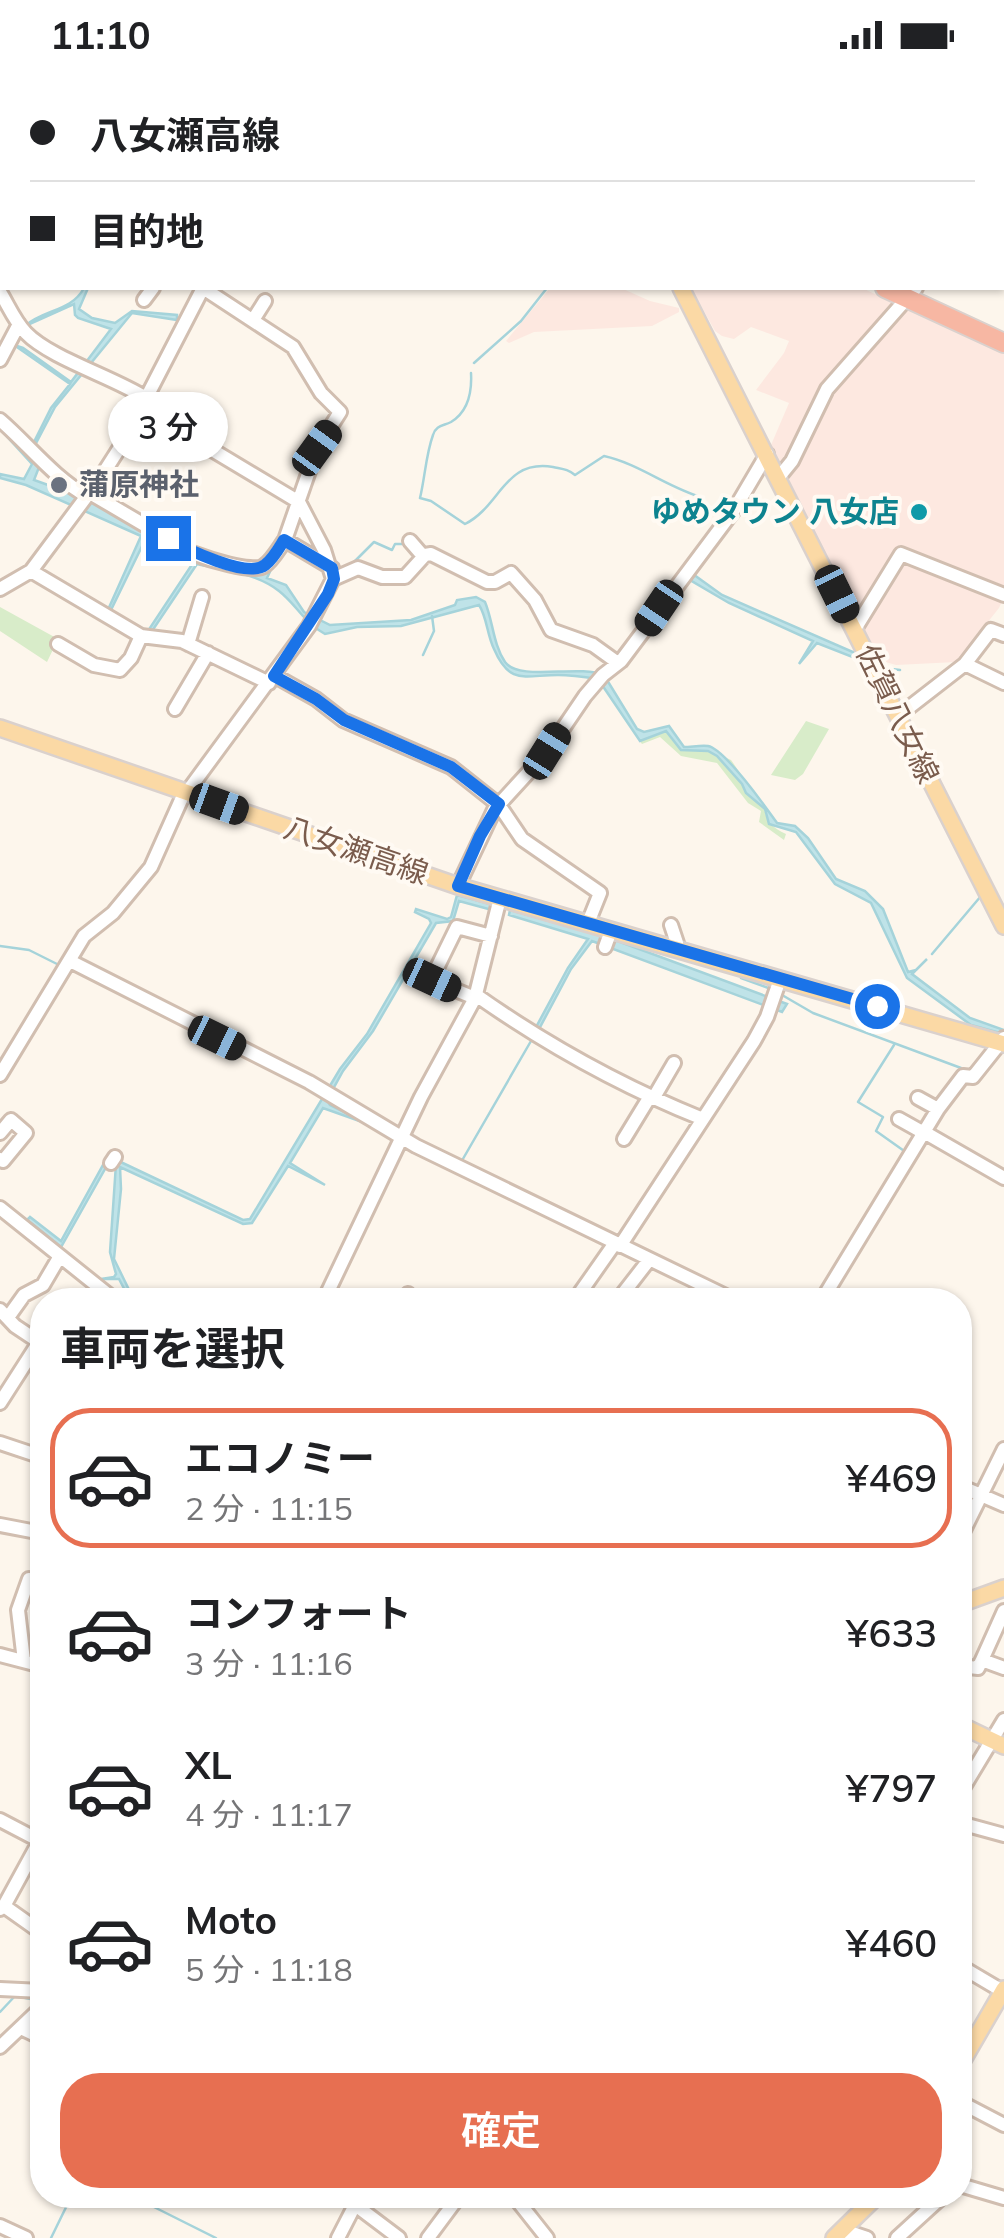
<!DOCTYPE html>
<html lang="ja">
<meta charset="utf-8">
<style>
:root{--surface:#fff;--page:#f6f6f6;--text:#202124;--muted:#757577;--line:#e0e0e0;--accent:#e76f51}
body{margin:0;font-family:Mulish,"Noto Sans JP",sans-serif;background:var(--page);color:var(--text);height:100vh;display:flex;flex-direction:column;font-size:38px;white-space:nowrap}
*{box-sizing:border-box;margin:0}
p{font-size:32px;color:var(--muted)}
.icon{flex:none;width:55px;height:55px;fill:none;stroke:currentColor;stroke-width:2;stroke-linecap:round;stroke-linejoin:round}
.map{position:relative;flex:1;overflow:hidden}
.sheet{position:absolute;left:30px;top:1218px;width:942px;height:920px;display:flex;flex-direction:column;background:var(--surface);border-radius:40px;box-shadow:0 2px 8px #0004}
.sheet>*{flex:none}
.top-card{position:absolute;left:0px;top:0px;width:1005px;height:220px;box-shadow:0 2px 8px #0004;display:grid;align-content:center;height:220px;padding:0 30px;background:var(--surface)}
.end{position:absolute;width:45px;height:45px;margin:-22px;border:12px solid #1a73e8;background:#fff;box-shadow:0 0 0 5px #fff}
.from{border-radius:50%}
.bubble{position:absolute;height:70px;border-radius:35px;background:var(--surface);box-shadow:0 2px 8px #0004;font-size:32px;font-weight:600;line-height:70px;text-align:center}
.car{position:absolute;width:30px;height:60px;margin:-30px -15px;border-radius:12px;box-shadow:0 0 8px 2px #0007;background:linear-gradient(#222 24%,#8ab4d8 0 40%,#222 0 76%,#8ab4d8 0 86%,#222 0)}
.top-card b{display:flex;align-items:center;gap:35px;height:95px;font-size:38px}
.top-card b+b{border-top:2px solid var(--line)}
.top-card i{width:25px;height:25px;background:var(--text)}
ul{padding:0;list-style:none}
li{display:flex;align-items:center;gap:30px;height:140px;margin:0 20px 15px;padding:0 10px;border:5px solid transparent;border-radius:40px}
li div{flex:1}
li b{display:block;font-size:38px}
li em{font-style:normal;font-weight:600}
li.on{border-color:var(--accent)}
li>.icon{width:90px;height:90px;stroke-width:1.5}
h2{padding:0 30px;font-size:45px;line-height:120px}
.cta{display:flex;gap:20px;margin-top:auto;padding:20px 30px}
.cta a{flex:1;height:115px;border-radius:40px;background:var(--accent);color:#fff;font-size:40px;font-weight:600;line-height:115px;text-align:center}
.status{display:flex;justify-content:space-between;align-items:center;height:70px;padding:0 50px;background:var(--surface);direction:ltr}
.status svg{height:28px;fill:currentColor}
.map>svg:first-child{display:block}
.commercial{fill:#fde8e0}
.green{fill:#d8ecc9}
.water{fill:#bfe3e8;stroke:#a5d3da;stroke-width:2.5;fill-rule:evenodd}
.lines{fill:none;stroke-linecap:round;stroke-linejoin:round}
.stream{stroke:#a5d3da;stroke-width:2.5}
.minor-casing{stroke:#d1beb0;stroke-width:18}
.major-casing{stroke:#dad1cd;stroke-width:20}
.highway-casing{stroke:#dad1cd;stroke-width:22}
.minor{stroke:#fff;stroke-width:12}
.major{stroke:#fbd9a5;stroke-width:15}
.highway{stroke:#f7b7a3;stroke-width:18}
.route{stroke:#1a73e8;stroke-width:12}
.worship-dot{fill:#6b7280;stroke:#fffaf3;stroke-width:4}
.culture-dot{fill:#0f9aa8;stroke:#fffaf3;stroke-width:4}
.labels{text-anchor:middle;stroke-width:8;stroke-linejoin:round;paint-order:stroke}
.worship-label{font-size:30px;font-weight:bold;fill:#5b616d;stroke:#fffaf3;text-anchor:start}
.culture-label{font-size:30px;font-weight:bold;fill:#0d838f;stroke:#fffaf3;text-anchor:end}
.street-label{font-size:30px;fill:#7a5c4d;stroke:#fffaf3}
</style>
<div class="status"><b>11:10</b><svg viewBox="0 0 49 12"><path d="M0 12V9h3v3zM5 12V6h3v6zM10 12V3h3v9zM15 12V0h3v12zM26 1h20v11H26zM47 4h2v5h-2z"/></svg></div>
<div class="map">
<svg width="1004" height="2168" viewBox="0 0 1004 2168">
<rect width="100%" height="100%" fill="#fdf6ec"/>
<path class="commercial" d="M 550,218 L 621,218 L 650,231 L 679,238 L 679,242 L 652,256 L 534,262 L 509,273 L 506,271 Z
M 691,218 L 862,218 L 1004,284 L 1004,527 L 999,538 L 956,592 L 896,595 L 879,590 L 771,375 L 789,333 L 756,320 L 784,283 L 789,271 L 751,257 L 734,269 L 722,266 L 715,261 Z"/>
<path class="green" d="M 0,537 L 58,569 L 47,592 L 0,561 Z
M 806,651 L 829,659 L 803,704 L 795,710 L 771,705 Z
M 661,659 L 670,661 L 671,669 L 684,680 L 703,677 L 731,690 C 743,706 749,722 764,736 C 765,751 773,758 786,764 L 784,770 L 759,752 L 761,741 L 748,733 L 717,693 L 681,686 L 660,667 L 642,674 L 637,668 Z"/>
<path class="water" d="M 84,218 L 88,218 L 79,239 L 92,248 L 115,253 L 132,241 L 177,245 L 177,250 L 132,243 L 55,337 L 35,375 L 33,374 L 51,338 L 70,314 L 14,275 L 23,278 L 71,312 L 111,259 L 78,248 L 75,245 L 74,234 L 25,256 C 44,239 71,242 84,218 Z
M 0,352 L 41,392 L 34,410 L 90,430 L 198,488 L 251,500 L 275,491 L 267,508 L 286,515 L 304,542 L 330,555 L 411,550 L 455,535 L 457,530 L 476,527 L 485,532 C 493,551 493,574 505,592 C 520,612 578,594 604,605 L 690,502 L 722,525 L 862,586 L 865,592 L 817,573 L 799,594 L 813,571 L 729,533 L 688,509 L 625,594 L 607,610 L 637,659 L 644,662 L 669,656 L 684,677 C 691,677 701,675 708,676 C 725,679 767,739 777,753 L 795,756 L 808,768 L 836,809 L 865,821 L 883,839 L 908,902 L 916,900 L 927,889 L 912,904 L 970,948 L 1004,960 L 1004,964 L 971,955 L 907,908 L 871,833 L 835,814 L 796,762 L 769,754 L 765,739 L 746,723 L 742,714 L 717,686 L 708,681 L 681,680 L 666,661 L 640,671 L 598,609 C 585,607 571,605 558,605 C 525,605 510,616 494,579 C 487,565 487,547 479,535 L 401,556 L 357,557 L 325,564 C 303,552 297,535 279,521 C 256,503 224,500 197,494 L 152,561 L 185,566 L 148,565 L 107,542 L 141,466 L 26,415 L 0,408 L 0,404 L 24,409 L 32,394 L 0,359 ZM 147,466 L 193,493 L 148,561 L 125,551 L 111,540 Z
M 457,825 L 494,835 L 492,840 L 459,831 L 453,851 L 436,853 L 373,961 L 343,1001 L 327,1030 L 330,1035 L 368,1054 L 323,1038 L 290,1093 L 325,1115 L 288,1096 L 252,1153 L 243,1154 L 120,1097 L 121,1119 L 114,1189 L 134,1230 L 130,1230 L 119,1209 L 101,1209 L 114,1207 L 116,1204 L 110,1182 L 116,1094 L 109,1092 L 61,1177 L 27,1150 L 30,1147 L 61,1171 L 108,1086 L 243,1150 L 250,1149 L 340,999 L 367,964 L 431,853 L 429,849 L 415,842 L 416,839 L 447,849 L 451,847 Z
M 510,840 L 604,866 L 787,934 L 782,942 L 592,871 L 571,899 L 538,961 L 535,959 L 568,898 L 588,869 L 509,845 Z"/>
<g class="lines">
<path class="stream" d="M 474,293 L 521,251 L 547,218
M 471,303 C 472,321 469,341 451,352 C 443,356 436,355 433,365 C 426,384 425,407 420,428 L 431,431 L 465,454 C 501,436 504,389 553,397 C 562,399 568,399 575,405 L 604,386 C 640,394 668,418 704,428
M 352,494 L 374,472 L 392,480 L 395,474 L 405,474
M 423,585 L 434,561 L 432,546
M 883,598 L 900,600
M 0,876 L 29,880 L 59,895
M 932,884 L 981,826
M 741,908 L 771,919
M 782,925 L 813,943 L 961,998
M 894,975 L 858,1032 L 883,1047 L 876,1061 L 907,1083
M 460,1094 L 531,971
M 0,1942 L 15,1926 L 41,1931
M 130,2125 L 216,2168
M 51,2168 L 72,2125"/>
<defs>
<path id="minor" d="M 200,2 L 201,0
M 0,91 L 2,92
M 1002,134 L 1004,132
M 1002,184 L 1004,185
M 0,222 C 8,235 15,252 26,263 C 50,288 113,307 146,328
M 144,230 L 153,218
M 253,250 L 265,231
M 0,290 L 19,254
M 145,331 L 199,372 L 299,432 L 324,480 L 333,509 L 309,556 L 187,722
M 0,350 C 28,374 55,409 87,426
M 779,407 L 792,391 L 827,319 L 916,218
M 90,423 L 192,483 C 205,488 253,504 264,496 C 272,491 279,478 285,470 L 332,498
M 410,471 L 423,486
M 31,501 L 141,566 L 182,571 L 269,613
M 333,509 L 358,498 L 382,507 L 405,507 L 425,485 L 431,484 L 487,512 L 495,512 L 511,503 L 535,530 L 551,560 L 593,575 L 618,593
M 0,519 L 31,501 L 101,407 L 124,371 L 203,218 L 293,277 L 321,323 L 340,342 L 317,378 L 285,470
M 855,559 L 901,484 L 1004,525
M 58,574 L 94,595 L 120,600 L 131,588 L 141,566
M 188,574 L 202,527
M 965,594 L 1004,613
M 275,606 L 316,629 L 343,650 L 451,697 L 499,735 L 522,769 L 600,823 L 590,848
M 175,639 L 208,583
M 898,646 L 965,594 L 991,560 L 1004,565
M 458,816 L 494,740 L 547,682 L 585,626 L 603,605 L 621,591 L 734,440 L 767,384
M 671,855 L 677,873
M 491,866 L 457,857 L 431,910 L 475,928 L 500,828
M 605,877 L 609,866
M 70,891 L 309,1012 L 416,1076 L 734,1230
M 476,925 C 547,975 623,1017 703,1049
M 0,1005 L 84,866 L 113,843 L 151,797 L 185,721
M 918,1028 L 938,1039
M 653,1029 L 674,993
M 899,1049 L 924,1063
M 924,1062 L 1004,1108
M 0,1063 L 11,1050 L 26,1063 L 3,1091 L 0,1089
M 624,1069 L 649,1028
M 111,1093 L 115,1087
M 0,1138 L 115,1230
M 620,1176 L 754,971 L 767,947 L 780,909
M 324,1230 L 421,1027 L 475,928
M 403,1230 L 408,1224
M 575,1230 L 615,1173
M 618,1230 L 649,1190
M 822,1230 L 938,1039 L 963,1006 L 973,1007 L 1004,968
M 0,1240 L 15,1256 L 39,1272 L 0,1333
M 9,1246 L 24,1225 L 43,1215 L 60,1186
M 0,1373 L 42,1387
M 960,1416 L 1004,1435
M 0,1455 L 42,1463
M 960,1468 L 1004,1379
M 0,1585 L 42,1596
M 982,1590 L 1004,1541
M 24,1591 L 18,1540 L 29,1509 L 42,1515
M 960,1596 L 978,1598 L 982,1590 L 1004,1598
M 960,1723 L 1004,1650
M 0,1750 L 42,1772
M 960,1753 L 1004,1765
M 4,1836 L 39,1772
M 0,1839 L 4,1836 L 42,1863
M 960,1896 L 1004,1922
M 0,1919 L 42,1921
M 21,1958 L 42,1968
M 0,1977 L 42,1937
M 960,2032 L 1004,2055
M 960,2115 L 1004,2128
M 342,2125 L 399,2168
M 513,2125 L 547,2168
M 0,2156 L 26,2168
M 338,2168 L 355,2135
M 428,2168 L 460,2125
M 843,2168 L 852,2163 L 867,2168
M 897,2168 L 944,2125"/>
<path id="major" d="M 601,0 L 604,2
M 681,218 L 1004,856
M 0,658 L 458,816 L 1004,974
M 960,1534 L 1004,1518
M 960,1655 L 1004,1676
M 960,1995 L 1004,1919
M 834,2168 L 878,2125"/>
<path id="highway" d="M 412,0 L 418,2
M 440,0 L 445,2
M 885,218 L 1004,273"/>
</defs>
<use href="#minor" class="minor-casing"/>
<use href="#major" class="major-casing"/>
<use href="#highway" class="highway-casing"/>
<use href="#minor" class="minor"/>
<use href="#major" class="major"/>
<use href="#highway" class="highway"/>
</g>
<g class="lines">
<path class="route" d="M 168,468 C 186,479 247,509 265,495 C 273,489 279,478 284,470 L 332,498 L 334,509 L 328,524 L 274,606 L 316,629 L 344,650 L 451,697 L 499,734 L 480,766 L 458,816 L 877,936"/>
</g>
<circle class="worship-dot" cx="59" cy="415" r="10"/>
<circle class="culture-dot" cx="919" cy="442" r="10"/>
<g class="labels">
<g class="worship-label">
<text x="79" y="425">蒲原神社</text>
</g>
<g class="culture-label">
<text x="899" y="452">ゆめタウン 八女店</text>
</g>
<g class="street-label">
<text transform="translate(897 644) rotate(64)" y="10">佐賀八女線</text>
<text transform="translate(356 781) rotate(19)" y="10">八女瀬高線</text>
</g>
</g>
</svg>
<i class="end from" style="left:877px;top:936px"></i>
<i class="end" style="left:168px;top:468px"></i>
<div class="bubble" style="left:108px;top:322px;width:120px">3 分</div>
<i class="car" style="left:317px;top:378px;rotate:36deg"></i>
<i class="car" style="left:837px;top:524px;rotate:154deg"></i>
<i class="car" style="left:659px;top:538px;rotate:214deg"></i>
<i class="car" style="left:547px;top:681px;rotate:32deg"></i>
<i class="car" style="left:219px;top:734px;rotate:110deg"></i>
<i class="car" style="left:432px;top:910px;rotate:115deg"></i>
<i class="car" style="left:217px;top:968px;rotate:116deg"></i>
<div class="top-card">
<b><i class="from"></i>八女瀬高線</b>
<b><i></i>目的地</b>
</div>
<section class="sheet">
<h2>車両を選択</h2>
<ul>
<li class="on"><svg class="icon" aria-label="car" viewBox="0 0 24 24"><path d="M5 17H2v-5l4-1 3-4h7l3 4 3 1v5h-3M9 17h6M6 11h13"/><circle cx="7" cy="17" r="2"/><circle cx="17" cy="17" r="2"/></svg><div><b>エコノミー</b><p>2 分 · 11:15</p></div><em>¥469</em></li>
<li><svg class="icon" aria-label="car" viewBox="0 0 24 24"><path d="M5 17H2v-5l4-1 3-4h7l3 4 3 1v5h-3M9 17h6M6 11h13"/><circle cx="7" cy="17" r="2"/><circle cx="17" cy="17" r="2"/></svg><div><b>コンフォート</b><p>3 分 · 11:16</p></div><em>¥633</em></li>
<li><svg class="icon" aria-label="car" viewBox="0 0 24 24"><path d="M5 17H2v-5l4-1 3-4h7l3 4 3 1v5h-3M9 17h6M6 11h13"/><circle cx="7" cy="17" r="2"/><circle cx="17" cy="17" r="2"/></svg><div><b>XL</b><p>4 分 · 11:17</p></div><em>¥797</em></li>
<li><svg class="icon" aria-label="car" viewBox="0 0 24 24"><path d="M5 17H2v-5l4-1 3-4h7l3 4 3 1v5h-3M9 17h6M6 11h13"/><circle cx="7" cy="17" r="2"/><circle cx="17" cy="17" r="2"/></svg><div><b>Moto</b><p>5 分 · 11:18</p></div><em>¥460</em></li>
</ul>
<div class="cta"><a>確定</a></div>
</section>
</div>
